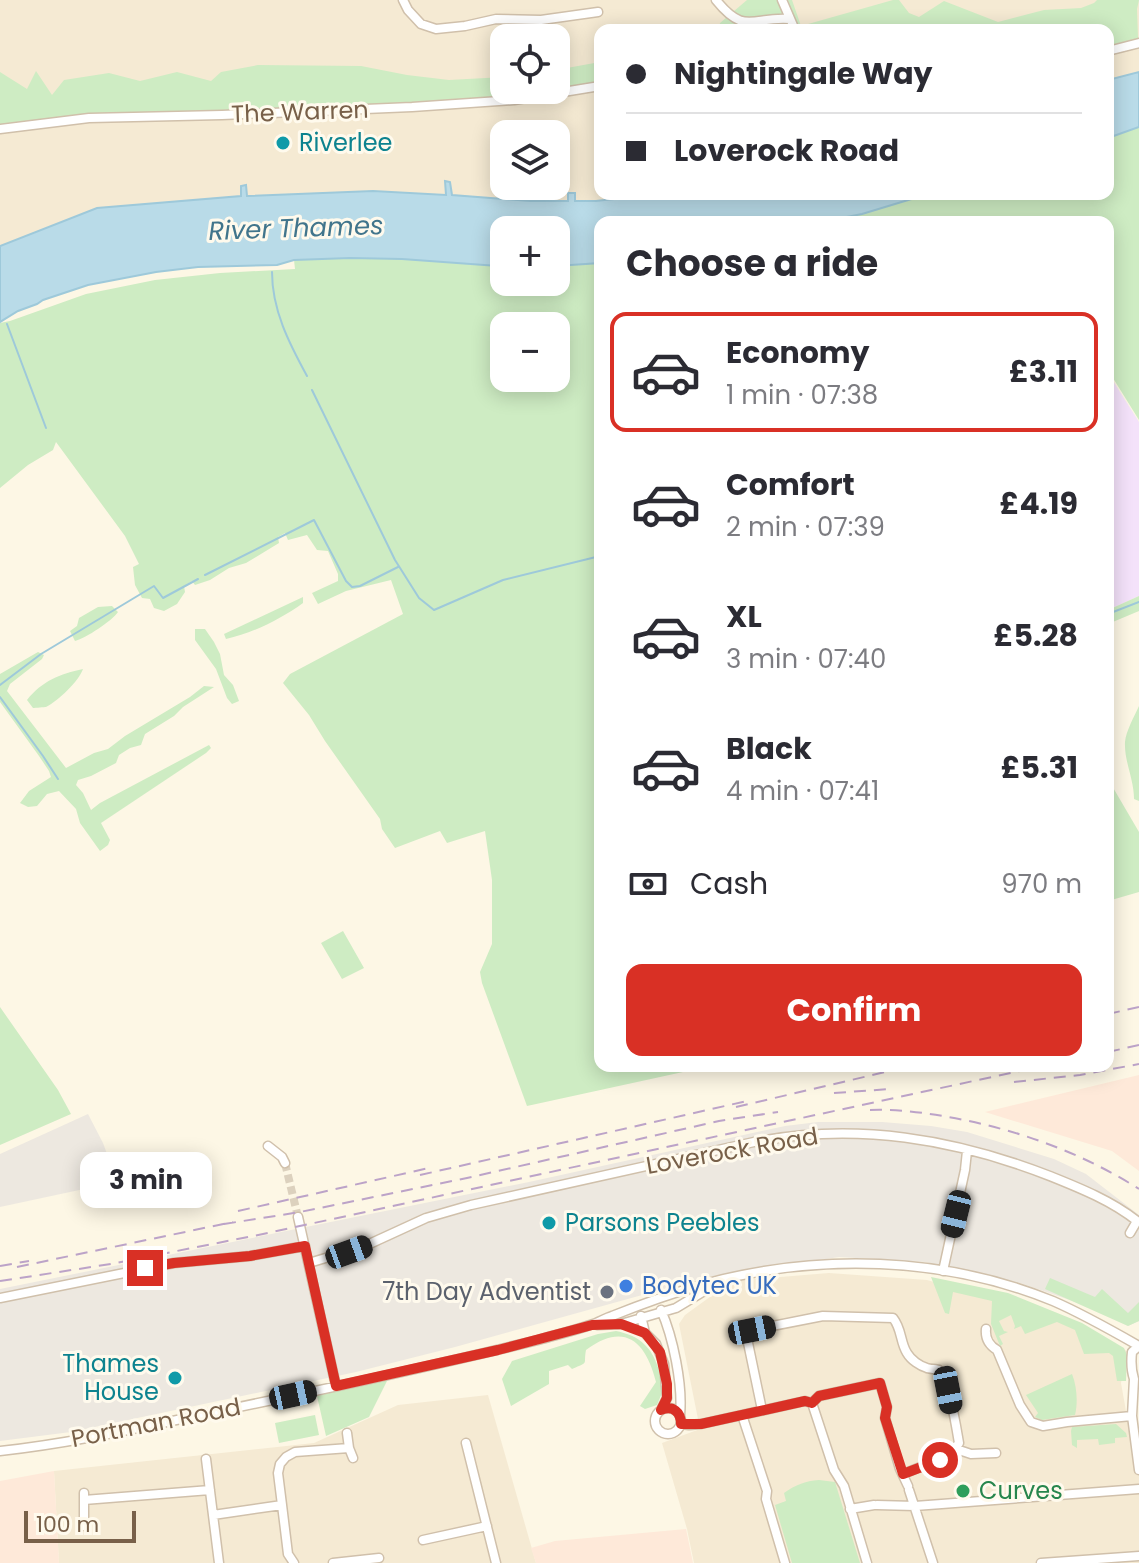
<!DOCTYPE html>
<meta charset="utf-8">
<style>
:root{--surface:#fff;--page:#f7f7f7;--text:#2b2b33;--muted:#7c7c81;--line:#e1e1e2;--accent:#d93025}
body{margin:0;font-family:Poppins,sans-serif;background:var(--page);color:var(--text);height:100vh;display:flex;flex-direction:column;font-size:30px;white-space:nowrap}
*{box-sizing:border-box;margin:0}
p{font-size:26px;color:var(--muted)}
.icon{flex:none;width:44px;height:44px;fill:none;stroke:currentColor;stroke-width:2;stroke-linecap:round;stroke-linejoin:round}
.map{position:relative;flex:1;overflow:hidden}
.details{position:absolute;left:594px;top:216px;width:520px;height:856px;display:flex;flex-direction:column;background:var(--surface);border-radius:16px;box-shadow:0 4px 20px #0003}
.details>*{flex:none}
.banner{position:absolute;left:594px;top:24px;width:520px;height:176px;border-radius:16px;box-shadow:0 4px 20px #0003;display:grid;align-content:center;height:176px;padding:0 32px;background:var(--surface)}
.fabs{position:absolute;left:490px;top:24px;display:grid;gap:16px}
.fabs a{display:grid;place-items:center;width:80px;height:80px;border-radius:16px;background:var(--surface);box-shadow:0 4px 20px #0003;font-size:40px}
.scale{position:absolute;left:24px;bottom:20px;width:112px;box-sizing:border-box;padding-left:8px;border:4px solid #786049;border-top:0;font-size:22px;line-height:28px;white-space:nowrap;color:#786049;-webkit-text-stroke:6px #fffaed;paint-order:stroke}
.end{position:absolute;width:36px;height:36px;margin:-18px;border:10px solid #d93025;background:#fff;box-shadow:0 0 0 4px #fff}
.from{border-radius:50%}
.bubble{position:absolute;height:56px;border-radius:16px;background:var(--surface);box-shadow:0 4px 20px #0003;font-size:26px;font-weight:700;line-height:56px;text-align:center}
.car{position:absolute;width:24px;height:48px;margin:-24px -12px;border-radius:10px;box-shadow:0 0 6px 2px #0007;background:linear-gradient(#222 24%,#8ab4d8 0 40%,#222 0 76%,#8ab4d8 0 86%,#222 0)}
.banner b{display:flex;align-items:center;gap:28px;height:76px;font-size:30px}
.banner b+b{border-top:2px solid var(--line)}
.banner i{width:20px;height:20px;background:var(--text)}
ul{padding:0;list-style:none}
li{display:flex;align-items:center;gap:24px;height:120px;margin:0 16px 12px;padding:0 16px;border:4px solid transparent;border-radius:16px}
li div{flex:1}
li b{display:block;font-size:30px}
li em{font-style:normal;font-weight:700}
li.current{border-color:var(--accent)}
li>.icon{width:72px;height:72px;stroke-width:1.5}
h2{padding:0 32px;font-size:36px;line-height:96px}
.pay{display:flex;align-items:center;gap:20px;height:88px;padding:0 32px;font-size:30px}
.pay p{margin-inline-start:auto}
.primary-button{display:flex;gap:16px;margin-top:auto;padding:16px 32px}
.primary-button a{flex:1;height:92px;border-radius:16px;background:var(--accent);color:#fff;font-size:32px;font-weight:700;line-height:92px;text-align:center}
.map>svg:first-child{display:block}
.residential{fill:#f5ead3;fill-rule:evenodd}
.commercial{fill:#fee9d9}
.industrial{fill:#ede8e0}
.education{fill:#f4e2fa}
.green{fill:#ceecc3;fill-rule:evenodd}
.water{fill:#b9dbe8;stroke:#9ec9da;stroke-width:2}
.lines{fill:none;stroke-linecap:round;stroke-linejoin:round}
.stream{stroke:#9ec9da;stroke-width:2}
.minor-tunnel{stroke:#dcd1be;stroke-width:8;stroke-dasharray:8 4;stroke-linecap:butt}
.minor-casing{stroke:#d0c0ab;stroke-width:11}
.minor{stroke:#fff;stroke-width:8}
.rail{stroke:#bca3c8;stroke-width:2;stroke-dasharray:12 8;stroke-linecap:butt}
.route{stroke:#d93025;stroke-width:10}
.culture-dot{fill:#0f9aa8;stroke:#fffaed;stroke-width:3}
.shop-dot{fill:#3f7fe0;stroke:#fffaed;stroke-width:3}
.worship-dot{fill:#6b7280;stroke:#fffaed;stroke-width:3}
.leisure-dot{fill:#2e9e5b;stroke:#fffaed;stroke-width:3}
.labels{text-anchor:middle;stroke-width:6;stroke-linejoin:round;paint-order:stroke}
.street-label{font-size:24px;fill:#786049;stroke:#fffaed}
.culture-label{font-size:24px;fill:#0d838f;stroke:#fffaed;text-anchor:start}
.shop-label{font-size:24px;fill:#366cbe;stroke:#fffaed;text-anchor:start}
.worship-label{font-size:24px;fill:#5b616d;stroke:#fffaed;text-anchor:end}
.leisure-label{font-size:24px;fill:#27864d;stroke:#fffaed;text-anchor:start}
.water-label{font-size:26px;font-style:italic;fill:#41758c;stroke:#fffaed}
</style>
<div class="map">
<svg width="1139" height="1563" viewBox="0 0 1139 1563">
<rect width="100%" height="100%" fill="#fdf7e5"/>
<path class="residential" d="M 0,0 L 1139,0 L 1139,72 L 1108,80 L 1108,30 L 600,30 L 600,194 L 660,194 L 596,201 L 530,201 L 373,191 L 263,195 L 97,208 L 0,246 ZM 504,38 L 556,38 L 556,90 L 504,90 ZM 504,134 L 556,134 L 556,186 L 504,186 Z
M 829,1273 L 927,1280 L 1059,1318 L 1127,1351 L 1121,1383 L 1134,1456 L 1139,1456 L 1139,1563 L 694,1563 L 687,1529 L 662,1443 L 700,1429 L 679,1324 L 685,1315 L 732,1281 Z
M 488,1395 L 536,1563 L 59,1563 L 54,1471 L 314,1443 L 398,1405 Z"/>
<path class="commercial" d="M 1139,1075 L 1139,1171 L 1112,1151 L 985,1112 Z
M 54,1471 L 59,1563 L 0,1563 L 0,1481 Z
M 686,1529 L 693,1563 L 536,1563 L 531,1548 L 555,1541 Z"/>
<path class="industrial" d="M 88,1114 L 103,1143 L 116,1178 L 112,1183 L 0,1207 L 0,1154 Z
M 818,1122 L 882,1122 L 931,1126 L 967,1132 L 1054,1159 L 1086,1174 L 1139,1215 L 1139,1321 L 1128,1326 L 1093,1308 L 1020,1283 L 925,1262 L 839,1257 L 707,1277 L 455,1347 L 356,1372 L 71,1432 L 0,1441 L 0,1289 L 529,1182 L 785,1126 Z"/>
<path class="education" d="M 1108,373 L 1139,422 L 1139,596 L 1108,610 Z"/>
<path class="green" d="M 747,0 L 792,0 L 801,26 L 893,0 L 899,0 L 909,13 L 919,17 L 944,1 L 998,22 L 1044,10 L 1081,8 L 1094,3 L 1097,0 L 1139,0 L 1137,9 L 1138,38 L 1108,46 L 1108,30 L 787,30 L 779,26 L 767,30 L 718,30 L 720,23 Z
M 600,62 L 600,83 L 556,90 L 556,70 Z
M 258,65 L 361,66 L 407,75 L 449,80 L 504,77 L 504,90 L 555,90 L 513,96 L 388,106 L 0,126 L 0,72 L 27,89 L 36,71 L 52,95 L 64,80 L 109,73 L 140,81 L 177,72 L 211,81 L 221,72 Z
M 1139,127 L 1139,420 L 1108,370 L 1108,222 L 821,222 L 862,214 L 928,194 L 1108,194 L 1108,138 Z
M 350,258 L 402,259 L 498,266 L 504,265 L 504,282 L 556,282 L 556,266 L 600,263 L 600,1066 L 692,1066 L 683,1072 L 527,1106 L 482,983 L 480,972 L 492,944 L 492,880 L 485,831 L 447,843 L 440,831 L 395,848 L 382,829 L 380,819 L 325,741 L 309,715 L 283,683 L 290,674 L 403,614 L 391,580 L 346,591 L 318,604 L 312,593 L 338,581 L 338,574 L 328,551 L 317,550 L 307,535 L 288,540 L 285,533 L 278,537 L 279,543 L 246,563 L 229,568 L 210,580 L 195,585 L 192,581 L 184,586 L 185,592 L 177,604 L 164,611 L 154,608 L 150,599 L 142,598 L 135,585 L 133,567 L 139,564 L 125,536 L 56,442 L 53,450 L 28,465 L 0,488 L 0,323 L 10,321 L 86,294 L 155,280 L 220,273 L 295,269 L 294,260 ZM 504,326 L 556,326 L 556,378 L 504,378 Z
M 1139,596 L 1139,611 L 1108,624 L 1108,610 Z
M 303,597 L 303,603 C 281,619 253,633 226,639 L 224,634 Z
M 112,606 L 118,612 C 112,621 86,638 75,641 L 70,631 L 77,626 L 79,618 L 98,607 Z
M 195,629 L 205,629 L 214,642 L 220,654 L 224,675 L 233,685 L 239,701 L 232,704 L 227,698 L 216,669 L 195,640 Z
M 38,652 L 44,655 L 42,659 L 10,684 L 7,691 L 66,768 L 94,753 L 108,749 L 125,736 L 190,697 L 204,686 L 214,687 L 183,707 L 174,716 L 145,734 L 141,745 L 130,748 L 119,755 L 116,763 L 91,776 L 78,780 L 76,785 L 83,793 L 91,810 L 100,803 L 209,745 L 211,748 L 206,753 L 101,823 L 110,840 L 108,845 L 100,851 L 80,823 L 76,809 L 59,791 L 47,794 L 37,806 L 28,807 L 20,803 L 29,791 L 51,777 L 49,771 L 39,756 L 0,702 L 0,674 Z
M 83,669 C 79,681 58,701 46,707 C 45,707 35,708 33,708 L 27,700 C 42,681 60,674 83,669 Z
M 1139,706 L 1139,801 L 1134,799 C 1134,779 1124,761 1125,742 C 1126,731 1134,717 1139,706 Z
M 1108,779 L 1139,832 L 1139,892 L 1108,901 Z
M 343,931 L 364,968 L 342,979 L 321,943 Z
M 0,1007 L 58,1090 L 71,1114 L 0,1145 Z
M 931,1277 L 1008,1293 L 1082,1323 L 1124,1348 L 1127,1355 L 1126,1381 L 1117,1381 L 1113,1356 L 1109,1353 L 1084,1354 L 1075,1330 L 1057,1322 L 1025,1334 L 1021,1326 L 1014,1329 L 1015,1326 L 1011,1315 L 999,1321 L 1004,1331 L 1008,1332 L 999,1336 L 1003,1344 L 1000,1346 L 991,1324 L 992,1301 L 953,1292 L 949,1314 L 945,1313 Z
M 1050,1278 L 1095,1297 L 1102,1289 L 1128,1313 L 1139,1302 L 1139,1321 L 1128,1326 L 1045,1289 Z
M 616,1331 C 626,1333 638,1337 645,1345 C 656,1355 663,1378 662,1393 C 661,1395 658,1403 657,1405 L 645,1409 L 640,1406 L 656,1382 C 646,1342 625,1321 586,1350 C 583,1366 590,1361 572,1369 L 568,1365 L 549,1371 L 549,1384 L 511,1406 L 502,1379 L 512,1361 L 598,1334 Z
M 1072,1374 C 1077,1386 1078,1403 1075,1415 L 1042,1420 L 1035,1417 L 1038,1413 L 1026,1395 Z
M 388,1379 L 369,1417 L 326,1436 L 317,1396 Z
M 315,1415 L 319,1435 L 279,1443 L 275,1423 Z
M 1116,1424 L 1126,1433 L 1127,1437 L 1115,1438 L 1115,1443 L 1099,1445 L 1098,1439 L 1077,1440 L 1077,1448 L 1072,1445 L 1071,1431 L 1072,1427 Z
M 819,1480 L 835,1482 L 860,1563 L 792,1563 L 775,1505 L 786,1501 L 784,1493 C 795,1485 805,1481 819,1480 Z"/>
<path class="water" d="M 1139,72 L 1139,127 L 1108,138 L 1108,80 Z
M 445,181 L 450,182 L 452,195 L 530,201 L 568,201 L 568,193 L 575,193 L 575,201 L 596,201 L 660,194 L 928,194 L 862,214 L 821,222 L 600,222 L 600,263 L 556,266 L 556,230 L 504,230 L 504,265 L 498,266 L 402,259 L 350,258 L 294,260 L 277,265 L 198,267 L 156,272 L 88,285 L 43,300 L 37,304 L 18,311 L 0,322 L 0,246 L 97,208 L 241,196 L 241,186 L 246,185 L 247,196 L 373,191 L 446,195 Z"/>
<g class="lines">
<path class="stream" d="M 272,272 C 272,310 289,343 307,376
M 7,324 L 46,428
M 312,390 L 395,560 L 419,598 L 434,610 L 503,580 L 600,556
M 205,575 L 314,520 L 346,581 L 352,587 L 360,586 L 398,567
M 1108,614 L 1139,602
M 0,685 L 41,654 L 154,586 L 163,598 L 198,579
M 0,697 L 43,756 L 58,779"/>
<path class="minor-tunnel" d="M 285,1163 L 298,1217"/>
<defs>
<path id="minor" d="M 403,0 L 408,10 L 421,24 L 436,29 L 465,26 L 496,19 L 541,20 L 598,12
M 716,0 C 745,36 752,16 790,19
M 782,0 L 795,30
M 1108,51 L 1139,43
M 0,129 L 89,118 L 222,115 L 412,107 L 514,100 L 600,86
M 268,1146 L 282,1157 L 285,1163
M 298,1217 L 336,1386
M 309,1263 L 365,1246 L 426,1218 L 471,1205 L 754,1142 C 857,1122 955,1139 1050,1176 C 1080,1188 1112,1201 1137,1221 L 1130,1233
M 943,1271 L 965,1170 L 967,1151
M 0,1298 L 174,1263 L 250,1256 L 305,1246
M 661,1310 C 673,1337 683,1385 680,1415
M 641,1316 L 645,1333 L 656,1344 L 664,1364 L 667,1398 L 661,1410
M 597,1325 L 621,1324 L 676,1308 L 714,1285
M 986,1329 C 985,1339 989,1345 997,1350 L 1020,1405 L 1031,1422 L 1043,1426 L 1067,1422 L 1132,1416
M 812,1403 L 834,1470 L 844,1486 L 867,1563
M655 1421a13 13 0 1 1 26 0a13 13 0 1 1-26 0Z
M 762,1410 L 747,1338 L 748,1334 L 752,1330 L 823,1316 L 893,1318 C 902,1329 900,1342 907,1353 C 911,1360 920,1366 927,1368 C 929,1369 937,1369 939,1370 C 948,1375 957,1431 959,1443 L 950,1455 L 903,1474
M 742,1415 L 767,1491 L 766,1499 L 785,1563
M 681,1424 L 689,1425 L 701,1424 L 805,1401 L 812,1403 L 819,1396 L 880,1383 L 887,1407 L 885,1418 L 900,1469 L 908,1486
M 347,1433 L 349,1448 L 353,1458
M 466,1443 L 496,1563
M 956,1449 L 971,1454 L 996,1453
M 0,1451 C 74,1443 147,1426 220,1411 C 326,1389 432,1366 538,1340 C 555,1335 573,1331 590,1325 C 598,1323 605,1318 612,1316 C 642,1304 673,1293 704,1284 C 818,1253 943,1256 1053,1301 C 1083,1314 1111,1330 1139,1346 L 1132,1352 C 1131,1361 1131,1370 1134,1379 L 1132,1416 L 1139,1470
M 206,1459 L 219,1563
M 909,1490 L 933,1563
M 84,1493 L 84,1526
M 84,1500 L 210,1490
M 282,1505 L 278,1473 L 280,1464 L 286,1457 L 295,1452 L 349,1448
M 877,1505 L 915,1506 L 1139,1489
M 850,1509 L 874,1505
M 213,1515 L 282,1505 L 288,1554 L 294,1563
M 423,1540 L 487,1526
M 333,1563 L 379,1558
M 1041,1563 L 1139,1556"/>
</defs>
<use href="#minor" class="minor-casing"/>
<use href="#minor" class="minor"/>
<path class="rail" d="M 1108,1014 L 1139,1007
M 1108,1052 L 1139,1045
M 1014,1082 L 1080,1075 L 1139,1064
M 834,1093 L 890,1089
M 736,1107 L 911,1066
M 870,1110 C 894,1109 919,1112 943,1116 C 1013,1128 1079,1151 1139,1189
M 420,1175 L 747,1101
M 238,1211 L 429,1168
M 224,1224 L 300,1212 L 467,1178 L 719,1121 L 778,1112
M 0,1266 L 29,1261
M 17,1267 L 233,1222
M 0,1281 L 111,1264 L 263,1234 L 1043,1066"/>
</g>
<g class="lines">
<path class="route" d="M 145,1268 L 174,1263 L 250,1256 L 305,1246 L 336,1386 L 498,1350 L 592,1325 L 621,1324 L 645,1333 L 660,1352 L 667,1384 L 667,1398 L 661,1410 C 673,1405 681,1412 681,1424 L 701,1424 L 805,1401 L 812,1403 L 819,1396 L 880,1383 L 887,1407 L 885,1418 L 903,1474 L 940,1460"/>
</g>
<g class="culture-dot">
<circle cx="283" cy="143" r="8"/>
<circle cx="549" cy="1223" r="8"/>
<circle cx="175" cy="1378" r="8"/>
</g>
<circle class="shop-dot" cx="626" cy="1286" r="8"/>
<circle class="worship-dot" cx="607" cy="1292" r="8"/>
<circle class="leisure-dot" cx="963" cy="1491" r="8"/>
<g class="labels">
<g class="street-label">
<text transform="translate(300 112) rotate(-2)" y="8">The Warren</text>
<text transform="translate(732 1151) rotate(-10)" y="8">Loverock Road</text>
<text transform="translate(156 1423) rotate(-11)" y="8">Portman Road</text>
</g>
<g class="culture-label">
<text x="299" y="151">Riverlee</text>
<text x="565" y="1231">Parsons Peebles</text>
<text x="159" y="1372" text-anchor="end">Thames<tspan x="159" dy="28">House</tspan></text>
</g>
<g class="shop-label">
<text x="642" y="1294">Bodytec UK</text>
</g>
<g class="worship-label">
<text x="591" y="1300">7th Day Adventist</text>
</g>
<g class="leisure-label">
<text x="979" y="1499">Curves</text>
</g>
<g class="water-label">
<text transform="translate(296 228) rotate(-2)" y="9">River Thames</text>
</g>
</g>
</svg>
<div class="fabs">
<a><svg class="icon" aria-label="locate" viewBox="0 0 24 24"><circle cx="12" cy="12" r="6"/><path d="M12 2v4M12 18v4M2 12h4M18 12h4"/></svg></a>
<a><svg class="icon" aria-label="layers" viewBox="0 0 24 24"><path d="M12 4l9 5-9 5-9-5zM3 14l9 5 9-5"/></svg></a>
<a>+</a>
<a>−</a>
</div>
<div class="scale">100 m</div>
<i class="end from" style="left:940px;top:1460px"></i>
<i class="end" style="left:145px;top:1268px"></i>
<div class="bubble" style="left:80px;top:1152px;width:132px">3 min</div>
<i class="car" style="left:956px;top:1214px;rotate:194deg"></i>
<i class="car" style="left:349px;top:1252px;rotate:70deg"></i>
<i class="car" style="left:752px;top:1330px;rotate:79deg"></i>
<i class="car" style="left:948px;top:1390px;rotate:169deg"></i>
<i class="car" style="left:293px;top:1395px;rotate:78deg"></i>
<div class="banner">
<b><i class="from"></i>Nightingale Way</b>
<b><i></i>Loverock Road</b>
</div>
<section class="details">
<h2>Choose a ride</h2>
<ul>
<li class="current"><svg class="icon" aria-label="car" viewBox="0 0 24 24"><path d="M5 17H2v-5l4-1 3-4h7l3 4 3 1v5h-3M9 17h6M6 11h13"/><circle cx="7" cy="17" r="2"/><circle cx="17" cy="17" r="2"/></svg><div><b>Economy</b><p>1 min · 07:38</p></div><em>£3.11</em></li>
<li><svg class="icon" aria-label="car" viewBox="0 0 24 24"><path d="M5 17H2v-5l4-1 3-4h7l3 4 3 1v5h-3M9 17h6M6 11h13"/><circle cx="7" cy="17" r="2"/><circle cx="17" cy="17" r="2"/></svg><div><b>Comfort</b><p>2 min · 07:39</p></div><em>£4.19</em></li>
<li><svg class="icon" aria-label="car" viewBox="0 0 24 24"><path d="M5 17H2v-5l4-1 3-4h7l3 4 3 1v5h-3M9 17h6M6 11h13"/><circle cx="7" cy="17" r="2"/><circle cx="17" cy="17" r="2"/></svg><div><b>XL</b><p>3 min · 07:40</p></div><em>£5.28</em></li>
<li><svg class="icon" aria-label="car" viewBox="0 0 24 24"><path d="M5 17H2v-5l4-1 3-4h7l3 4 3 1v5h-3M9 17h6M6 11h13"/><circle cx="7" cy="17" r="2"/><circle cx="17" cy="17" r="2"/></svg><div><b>Black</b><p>4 min · 07:41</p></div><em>£5.31</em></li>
</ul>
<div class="pay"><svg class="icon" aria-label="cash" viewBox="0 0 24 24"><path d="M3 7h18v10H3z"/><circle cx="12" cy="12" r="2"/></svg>Cash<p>970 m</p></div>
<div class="primary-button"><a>Confirm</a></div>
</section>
</div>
